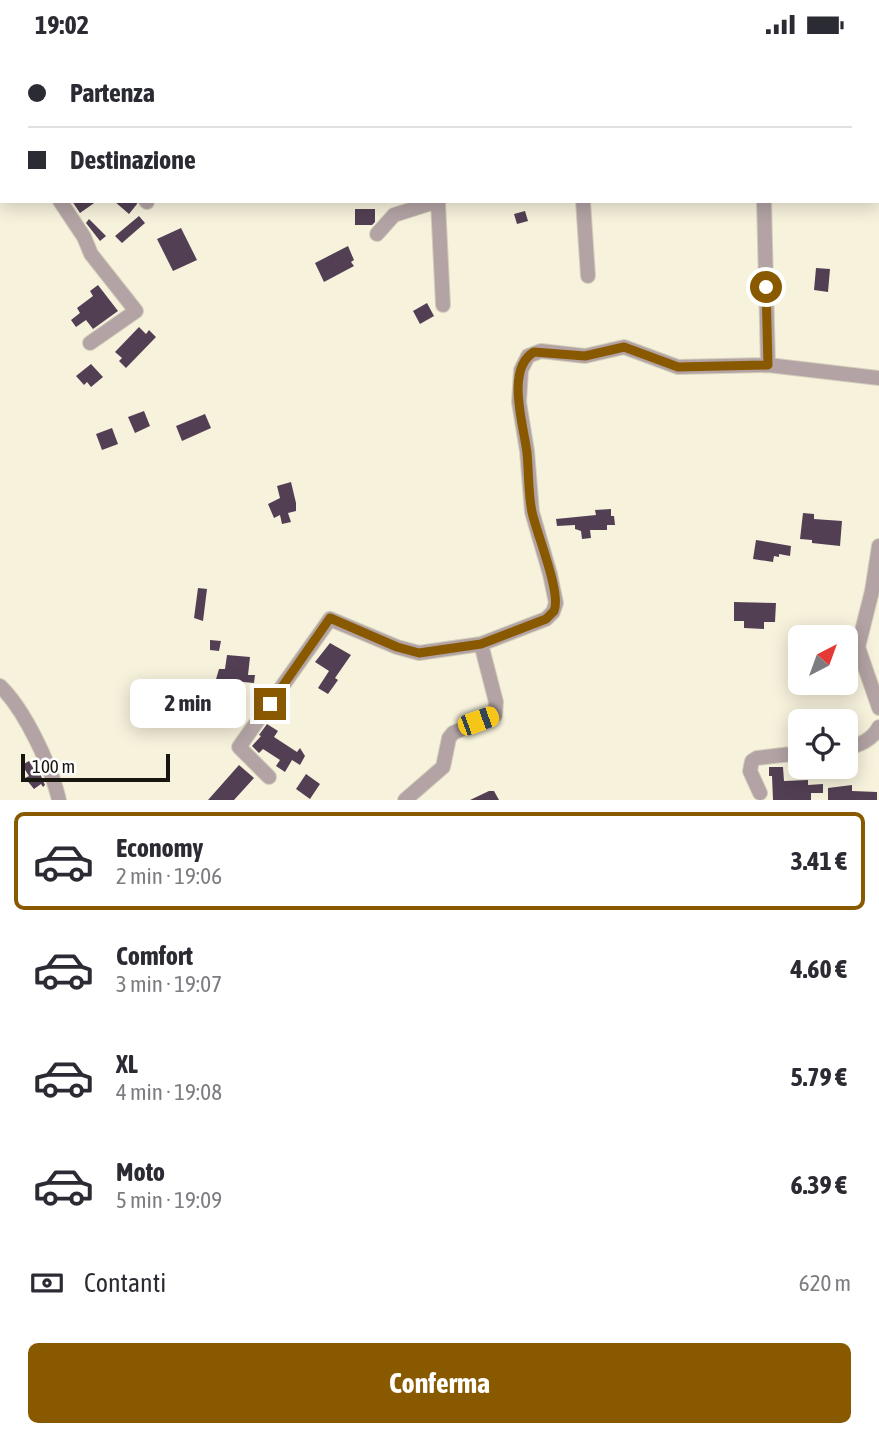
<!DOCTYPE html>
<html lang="it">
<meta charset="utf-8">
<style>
:root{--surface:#fff;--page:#f7f7f7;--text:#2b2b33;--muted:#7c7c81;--line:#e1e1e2;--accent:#895900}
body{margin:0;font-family:"Asap Condensed",sans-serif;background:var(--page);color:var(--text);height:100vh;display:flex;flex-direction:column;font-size:26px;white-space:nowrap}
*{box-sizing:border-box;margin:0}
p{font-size:23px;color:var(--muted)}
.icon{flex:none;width:38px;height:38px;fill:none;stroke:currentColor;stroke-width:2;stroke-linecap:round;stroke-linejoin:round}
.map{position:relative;height:751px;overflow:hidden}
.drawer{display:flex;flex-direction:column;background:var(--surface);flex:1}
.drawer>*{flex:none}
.guide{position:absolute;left:0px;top:0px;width:880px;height:154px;box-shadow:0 4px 18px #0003;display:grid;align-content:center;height:154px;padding:0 28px;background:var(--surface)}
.needle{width:46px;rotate:41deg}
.controls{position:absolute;left:788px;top:576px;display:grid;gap:14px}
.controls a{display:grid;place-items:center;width:70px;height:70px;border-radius:10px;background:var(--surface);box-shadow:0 4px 18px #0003;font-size:35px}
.scale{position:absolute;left:21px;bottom:18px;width:149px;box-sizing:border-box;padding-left:7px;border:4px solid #18160e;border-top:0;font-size:19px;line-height:24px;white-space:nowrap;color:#18160e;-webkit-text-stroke:5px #fff;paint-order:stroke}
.end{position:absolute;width:32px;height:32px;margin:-16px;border:9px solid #895900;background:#fff;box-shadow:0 0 0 4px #fff}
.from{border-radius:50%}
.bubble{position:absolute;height:49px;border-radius:10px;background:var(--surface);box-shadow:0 4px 18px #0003;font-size:23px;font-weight:700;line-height:49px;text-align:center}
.car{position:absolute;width:21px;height:42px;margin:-21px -10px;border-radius:9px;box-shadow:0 0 5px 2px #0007;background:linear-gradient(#f5c518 24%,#345 0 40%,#f5c518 0 76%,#345 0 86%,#f5c518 0)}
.guide b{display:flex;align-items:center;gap:24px;height:66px;font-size:26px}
.guide b+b{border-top:2px solid var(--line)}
.guide i{width:18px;height:18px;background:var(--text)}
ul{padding:12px 0 0;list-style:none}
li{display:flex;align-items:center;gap:21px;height:98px;margin:0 14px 10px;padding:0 14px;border:4px solid transparent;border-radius:10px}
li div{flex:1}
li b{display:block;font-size:26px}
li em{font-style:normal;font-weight:700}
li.current{border-color:var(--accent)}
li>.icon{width:63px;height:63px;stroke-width:1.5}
.pay{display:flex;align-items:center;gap:18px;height:77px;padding:0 28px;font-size:26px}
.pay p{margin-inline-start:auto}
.cta{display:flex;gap:14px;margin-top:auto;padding:14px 28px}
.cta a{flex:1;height:80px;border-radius:10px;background:var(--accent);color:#fff;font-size:28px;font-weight:700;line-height:80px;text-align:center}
.status{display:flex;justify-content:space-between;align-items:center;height:49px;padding:0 35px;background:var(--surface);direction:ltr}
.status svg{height:19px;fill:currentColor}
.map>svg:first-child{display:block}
.building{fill:#533f54}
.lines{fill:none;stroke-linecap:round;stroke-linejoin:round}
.minor-casing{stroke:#d3cfbb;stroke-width:16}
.highway-casing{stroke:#d3cfbb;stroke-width:21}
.minor{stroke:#b3a3a5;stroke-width:14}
.highway{stroke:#6a4b50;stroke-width:19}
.route{stroke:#895900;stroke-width:9}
</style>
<div class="status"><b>19:02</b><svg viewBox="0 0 49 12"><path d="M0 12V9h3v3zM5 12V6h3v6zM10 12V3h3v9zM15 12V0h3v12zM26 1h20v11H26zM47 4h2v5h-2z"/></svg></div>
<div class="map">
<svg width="879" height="751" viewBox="0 0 879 751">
<rect width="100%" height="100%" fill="#f7f2dc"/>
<path class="building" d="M 72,152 L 97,152 L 80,164 Z
M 114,152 L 137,152 L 137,155 L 129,165 Z
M 355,160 L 375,160 L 375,173 L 372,176 L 355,176 Z
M 525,162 L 528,172 L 517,175 L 514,165 Z
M 139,167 L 145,174 L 122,194 L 115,187 Z
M 89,170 L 106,187 L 100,192 L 86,174 Z
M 181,179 L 197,211 L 173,222 L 157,190 Z
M 348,197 L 354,211 L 351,213 L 354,217 L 324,233 L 315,214 Z
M 816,219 L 830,220 L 828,243 L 814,241 Z
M 98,236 L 118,262 L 93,280 L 86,271 L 76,278 L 71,271 L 80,264 L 77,259 L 93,247 L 90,242 Z
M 427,254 L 434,267 L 420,275 L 413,262 Z
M 139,278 L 146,285 L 149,281 L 156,288 L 126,319 L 119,312 L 122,309 L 115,303 Z
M 91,315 L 103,328 L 91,338 L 87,333 L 84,336 L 76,327 Z
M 144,362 L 150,377 L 135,384 L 128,368 Z
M 205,365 L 211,379 L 182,392 L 176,377 Z
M 112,379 L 118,395 L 102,401 L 96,385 Z
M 291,433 L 296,454 L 296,462 L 288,464 L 291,473 L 282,475 L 280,466 L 274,469 L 268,455 L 280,449 L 277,437 Z
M 611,460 L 611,467 L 614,467 L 615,476 L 607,476 L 607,481 L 590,481 L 591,489 L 582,490 L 581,482 L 575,480 L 575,476 L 557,477 L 556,470 L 596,466 L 595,461 Z
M 803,464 L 814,465 L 814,470 L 842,472 L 840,497 L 812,494 L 812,491 L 800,490 Z
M 756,491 L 791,497 L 790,507 L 779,505 L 779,508 L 774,507 L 773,513 L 753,510 Z
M 198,539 L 207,540 L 203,572 L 194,569 Z
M 734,553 L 776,554 L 775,573 L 764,573 L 764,580 L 744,579 L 744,572 L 734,572 Z
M 210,591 L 221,592 L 219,602 L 210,601 Z
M 330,594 L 351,606 L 335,629 L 338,631 L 328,645 L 318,639 L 329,622 L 315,613 Z
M 227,606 L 250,608 L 248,626 L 255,626 L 254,634 L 243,633 L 241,648 L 221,647 L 225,658 L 207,665 L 205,660 L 207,637 L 214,637 L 219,620 L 225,620 Z
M 267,675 L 278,682 L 274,688 L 297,703 L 300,699 L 305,707 L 300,716 L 292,711 L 285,723 L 276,717 L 280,711 L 263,700 L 259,704 L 252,697 L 261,687 L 259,686 Z
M 29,712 L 35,722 L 38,720 L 45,736 L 43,738 L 41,735 L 34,740 L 25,729 L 29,727 L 22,716 Z
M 239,716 L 254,729 L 234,751 L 208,751 Z
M 769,718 L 783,718 L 784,732 L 808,731 L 808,736 L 823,735 L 823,744 L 811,744 L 811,751 L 773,751 L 772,727 L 769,727 Z
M 306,725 L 320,735 L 310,750 L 296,740 Z
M 852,736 L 852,742 L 877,743 L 877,751 L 828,751 L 828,739 Z
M 489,742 L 494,742 L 499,751 L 470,751 Z"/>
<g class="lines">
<defs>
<path id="minor" d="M 571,0 L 571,2
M 746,0 L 746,2
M 137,2 L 138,0
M 532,2 L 545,0
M 60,152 L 84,188 L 91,205 L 136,262 L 90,294
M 146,152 L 147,153
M 583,152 L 588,227
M 764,152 L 768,316
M 438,153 L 443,256
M 377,185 L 394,166 L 438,152
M 879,497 L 872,542 L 858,598 L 879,659
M 0,637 C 25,661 51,717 59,751
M 845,699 C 859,697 873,690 879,678
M 269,728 L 239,698 L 330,570 L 397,598 L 419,604 L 481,595 L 546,570 L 553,563 L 556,554 L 550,525 L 532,463 L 527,402 L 519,353 L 521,321 L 528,307 L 541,302 L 585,307 L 624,298 L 678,318 L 768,316 L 879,329
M 760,744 L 750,722 L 752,712 L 757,709 L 800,704
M 405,751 L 443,718 L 449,689 L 453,684 L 495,666 L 496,653 L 481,595"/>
<path id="highway" d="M 91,0 L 92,2
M 114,2 L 115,0
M 0,76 L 2,75"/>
</defs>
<use href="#minor" class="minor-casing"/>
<use href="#highway" class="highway-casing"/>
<use href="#minor" class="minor"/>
<use href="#highway" class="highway"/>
</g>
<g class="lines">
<path class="route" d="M 270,655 L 330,569 L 397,598 L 419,604 L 481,595 L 546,570 C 548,568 553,563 554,562 C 562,545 536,483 532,463 C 528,444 529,424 527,404 C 524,377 505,320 534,303 L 585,307 L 624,298 L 678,318 L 768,316 L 766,238"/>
</g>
</svg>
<div class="controls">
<a><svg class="needle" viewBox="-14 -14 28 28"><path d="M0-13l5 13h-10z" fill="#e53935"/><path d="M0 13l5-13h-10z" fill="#7c7c81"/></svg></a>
<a><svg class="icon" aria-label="locate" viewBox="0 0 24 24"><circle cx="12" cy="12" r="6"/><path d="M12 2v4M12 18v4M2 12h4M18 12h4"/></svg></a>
</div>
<div class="scale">100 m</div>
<i class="end from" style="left:766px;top:238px"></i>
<i class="end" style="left:270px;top:655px"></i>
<div class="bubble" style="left:130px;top:630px;width:116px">2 min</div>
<i class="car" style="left:478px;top:672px;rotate:70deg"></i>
<div class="guide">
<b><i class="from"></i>Partenza</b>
<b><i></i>Destinazione</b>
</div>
</div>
<section class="drawer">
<ul>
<li class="current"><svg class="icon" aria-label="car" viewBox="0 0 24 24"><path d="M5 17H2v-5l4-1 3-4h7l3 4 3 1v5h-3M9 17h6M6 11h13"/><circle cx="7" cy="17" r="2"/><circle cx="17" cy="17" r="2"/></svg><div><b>Economy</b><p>2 min · 19:06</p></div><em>3.41 €</em></li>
<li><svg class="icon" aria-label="car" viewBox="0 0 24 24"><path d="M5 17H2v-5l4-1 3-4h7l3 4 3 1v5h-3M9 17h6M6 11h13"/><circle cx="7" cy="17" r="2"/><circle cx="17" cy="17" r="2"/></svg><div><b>Comfort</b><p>3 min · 19:07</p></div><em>4.60 €</em></li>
<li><svg class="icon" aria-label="car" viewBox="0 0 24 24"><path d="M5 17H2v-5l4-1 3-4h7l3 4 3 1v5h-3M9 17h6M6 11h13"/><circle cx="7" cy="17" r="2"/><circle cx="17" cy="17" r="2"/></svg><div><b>XL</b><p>4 min · 19:08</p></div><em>5.79 €</em></li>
<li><svg class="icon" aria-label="car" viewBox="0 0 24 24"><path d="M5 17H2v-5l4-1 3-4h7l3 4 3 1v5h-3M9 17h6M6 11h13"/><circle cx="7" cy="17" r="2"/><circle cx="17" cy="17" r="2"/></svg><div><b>Moto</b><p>5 min · 19:09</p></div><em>6.39 €</em></li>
</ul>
<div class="pay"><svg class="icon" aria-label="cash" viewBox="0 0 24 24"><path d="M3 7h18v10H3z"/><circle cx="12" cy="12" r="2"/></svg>Contanti<p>620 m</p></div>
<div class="cta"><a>Conferma</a></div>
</section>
